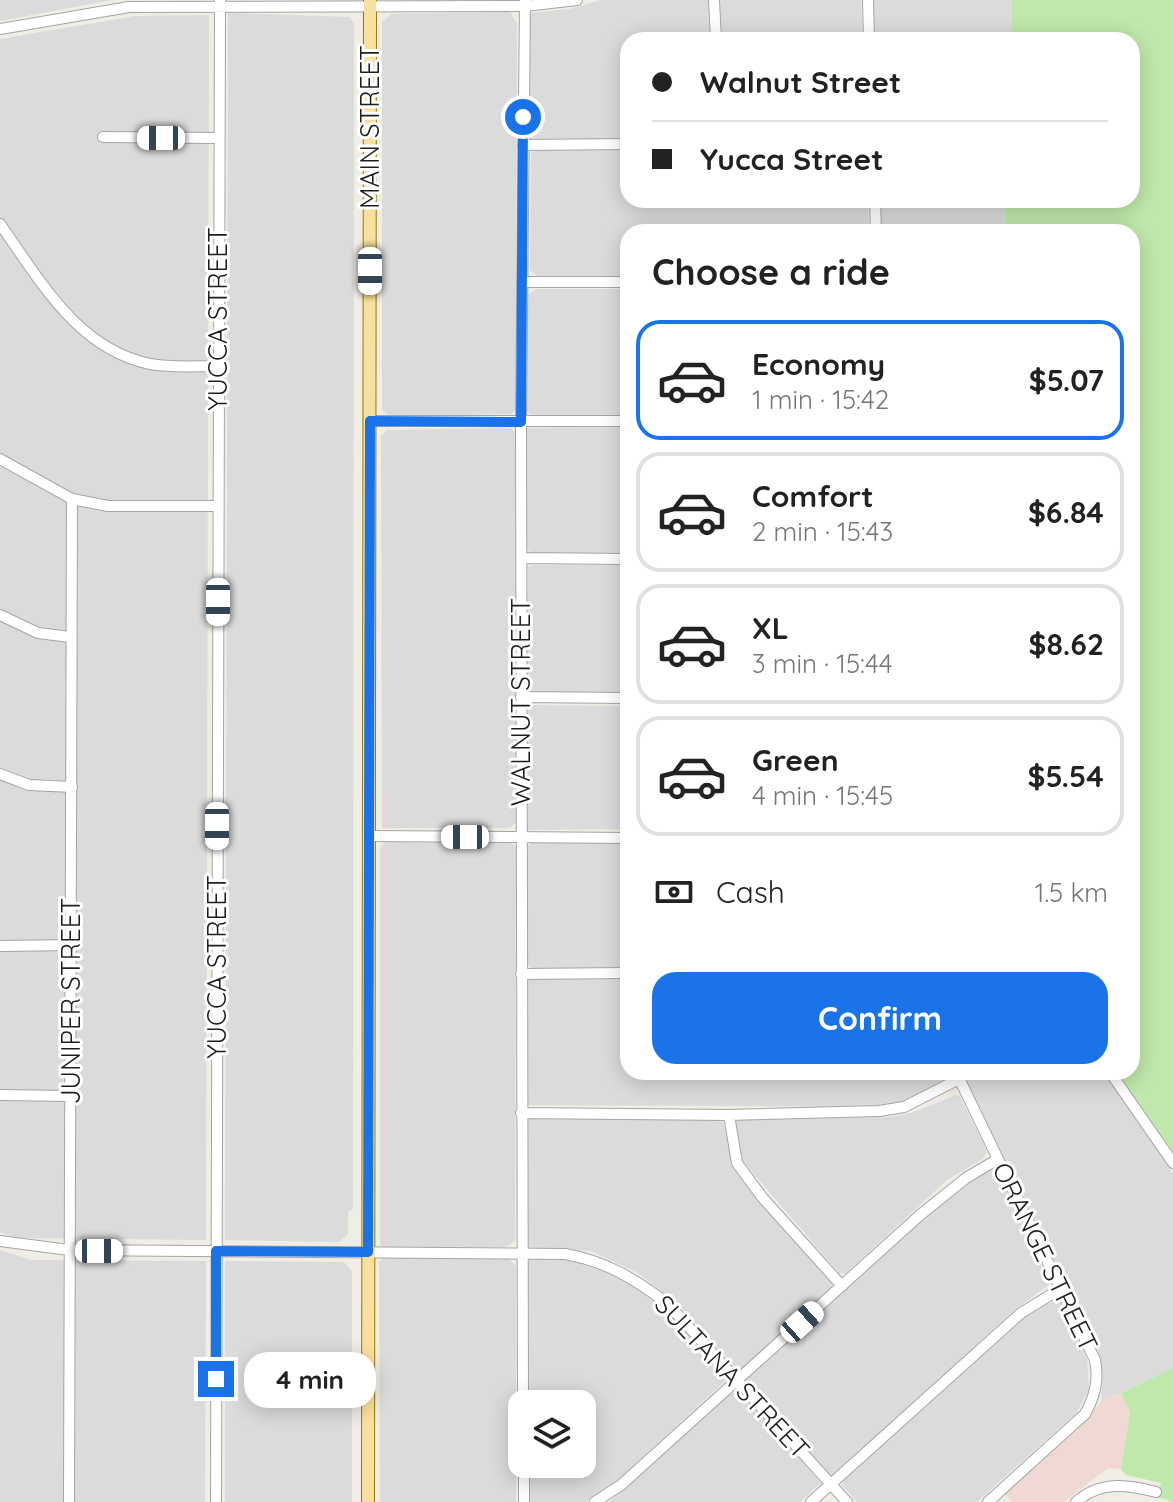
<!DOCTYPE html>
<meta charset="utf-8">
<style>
:root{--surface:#fff;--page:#f6f6f6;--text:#222;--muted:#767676;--line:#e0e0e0;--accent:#1a73e8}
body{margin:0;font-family:Quicksand,sans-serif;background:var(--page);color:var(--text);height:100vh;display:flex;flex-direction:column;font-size:30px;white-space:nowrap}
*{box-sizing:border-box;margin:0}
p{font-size:26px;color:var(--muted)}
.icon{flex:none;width:44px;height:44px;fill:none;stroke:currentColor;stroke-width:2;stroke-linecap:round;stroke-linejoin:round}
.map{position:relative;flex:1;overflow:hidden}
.details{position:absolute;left:620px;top:224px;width:520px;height:856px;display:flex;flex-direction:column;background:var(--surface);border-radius:24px;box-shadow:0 4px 20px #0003}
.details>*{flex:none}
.guide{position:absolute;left:620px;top:32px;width:520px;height:176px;border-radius:24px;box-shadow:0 4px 20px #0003;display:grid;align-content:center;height:176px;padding:0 32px;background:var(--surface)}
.buttons{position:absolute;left:508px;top:1390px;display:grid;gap:16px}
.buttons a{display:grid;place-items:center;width:88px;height:88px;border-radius:16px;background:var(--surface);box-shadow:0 4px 20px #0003;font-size:40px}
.end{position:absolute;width:36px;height:36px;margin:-18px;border:10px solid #1a73e8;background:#fff;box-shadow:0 0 0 4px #fff}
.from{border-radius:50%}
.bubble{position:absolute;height:56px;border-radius:24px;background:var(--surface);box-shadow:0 4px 20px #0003;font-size:26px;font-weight:700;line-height:56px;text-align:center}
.car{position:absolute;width:24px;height:48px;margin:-24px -12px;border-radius:10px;box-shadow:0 0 6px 2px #0007;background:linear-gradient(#fff 24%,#345 0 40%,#fff 0 76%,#345 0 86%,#fff 0)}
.guide b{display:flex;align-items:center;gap:28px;height:76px;font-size:30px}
.guide b+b{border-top:2px solid var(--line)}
.guide i{width:20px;height:20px;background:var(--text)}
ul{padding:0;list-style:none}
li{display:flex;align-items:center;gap:24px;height:120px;margin:0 16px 12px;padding:0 16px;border:4px solid var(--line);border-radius:24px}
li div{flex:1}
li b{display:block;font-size:30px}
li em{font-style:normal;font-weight:700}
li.active{border-color:var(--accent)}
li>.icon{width:72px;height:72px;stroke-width:1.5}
h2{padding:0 32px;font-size:36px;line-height:96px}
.pay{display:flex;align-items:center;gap:20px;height:88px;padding:0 32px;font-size:30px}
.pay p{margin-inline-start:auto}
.cta{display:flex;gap:16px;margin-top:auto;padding:16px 32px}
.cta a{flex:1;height:92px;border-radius:24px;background:var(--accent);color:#fff;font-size:32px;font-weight:700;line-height:92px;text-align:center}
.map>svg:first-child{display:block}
.residential{fill:#dcdbdb}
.commercial{fill:#f0d9d4}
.grass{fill:#c0e8ab}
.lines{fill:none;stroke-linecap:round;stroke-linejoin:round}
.minor-casing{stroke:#a5a5a5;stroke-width:12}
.major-casing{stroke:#957b03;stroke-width:14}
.minor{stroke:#fff;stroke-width:10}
.major{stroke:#fae09e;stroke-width:12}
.route{stroke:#1a73e8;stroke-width:10}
.labels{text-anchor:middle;stroke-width:6;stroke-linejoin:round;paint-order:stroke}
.street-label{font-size:26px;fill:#1e1e1e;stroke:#fff}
</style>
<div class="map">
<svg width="1173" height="1502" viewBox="0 0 1173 1502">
<rect width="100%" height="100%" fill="#efede4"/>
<path class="residential" d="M 0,0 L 112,0 L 0,21 Z
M 601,0 L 708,0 L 712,40 L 628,40 L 628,139 L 528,140 L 529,13 L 569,9 Z
M 719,0 L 861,0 L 863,40 L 721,40 Z
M 873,0 L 1012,0 L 1011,40 L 875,40 Z
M 510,12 L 517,23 L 516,409 L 512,414 L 389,416 L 382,409 L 382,22 L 392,14 Z
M 228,13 L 349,17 L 354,23 L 353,1209 L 348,1212 L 348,1234 L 339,1242 L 225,1240 Z
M 209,15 L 206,1240 L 17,1238 L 0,1232 L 0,39 L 135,16 Z
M 537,150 L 628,150 L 628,200 L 868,200 L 869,232 L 628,232 L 628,276 L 537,276 L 530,270 L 531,153 Z
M 880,200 L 1006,200 L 1005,232 L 881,232 Z
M 537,289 L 628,289 L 628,416 L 533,416 L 527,411 L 528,294 Z
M 628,427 L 628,554 L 532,554 L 526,548 L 526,428 Z
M 510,428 L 515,432 L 517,821 L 510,828 L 382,828 L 381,436 L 387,430 Z
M 534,565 L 628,565 L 628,693 L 531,693 L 526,686 L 528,567 Z
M 532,705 L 628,706 L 628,829 L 528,830 L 527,708 Z
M 385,842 L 511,843 L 516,847 L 515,1241 L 505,1247 L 383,1247 L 380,1244 L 380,847 Z
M 628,842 L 628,969 L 533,969 L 526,963 L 527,847 L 531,843 Z
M 531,979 L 628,979 L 628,1072 L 947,1072 L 948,1076 L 944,1082 L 900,1103 L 877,1107 L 526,1105 L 527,981 Z
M 962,1072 L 1103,1072 L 1173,1174 L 1173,1368 L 1101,1402 L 1103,1374 L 1097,1349 Z
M 956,1095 L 960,1097 L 987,1151 L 984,1158 L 946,1181 L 845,1274 L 839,1273 L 741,1159 L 736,1120 L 887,1117 L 911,1113 Z
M 529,1118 L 722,1118 L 735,1169 L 832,1280 L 832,1289 L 742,1369 L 737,1369 L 680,1306 L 638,1273 L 591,1251 L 524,1247 L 524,1124 Z
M 994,1166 L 1050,1284 L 1013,1311 L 832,1478 L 744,1380 L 938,1206 Z
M 0,1250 L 31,1260 L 206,1261 L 205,1502 L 0,1502 Z
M 385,1257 L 508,1259 L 516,1266 L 516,1502 L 380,1502 L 379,1262 Z
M 525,1258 L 564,1258 L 623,1278 L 652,1299 L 680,1326 L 726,1380 L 618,1480 L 586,1502 L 526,1502 L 526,1464 L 582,1464 L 582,1404 L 526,1404 Z
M 225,1261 L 344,1262 L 352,1271 L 352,1502 L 225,1502 Z
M 1059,1300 L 1087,1359 L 1089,1388 L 1077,1412 L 977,1502 L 857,1502 L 842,1485 L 843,1480 L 1013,1326 L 1033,1309 Z
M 738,1386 L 821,1483 L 800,1502 L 609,1502 Z"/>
<path class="commercial" d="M 1121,1393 L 1130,1411 L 1121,1469 L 1108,1468 L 1064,1502 L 1012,1502 L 1005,1494 L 1077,1430 L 1101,1402 Z"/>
<path class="grass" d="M 1012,0 L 1173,0 L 1173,1152 L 1117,1072 L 1132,1072 L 1132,232 L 1005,232 L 1006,200 L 1132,200 L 1132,40 L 1011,40 Z
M 1173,1368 L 1173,1502 L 1157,1497 L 1161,1483 L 1126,1475 L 1121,1469 L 1130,1412 L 1121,1393 Z"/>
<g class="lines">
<defs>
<path id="minor" d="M 714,0 L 716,40
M 868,0 L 869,40
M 0,29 L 129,7 L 525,6 L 577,0
M 103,137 L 218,138
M 523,145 L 628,144
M 875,200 L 876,232
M 0,224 C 40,280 77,349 150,364 C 172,368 196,366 218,366
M 522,282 L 628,282
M 370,421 L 628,421
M 0,459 L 72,499 L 108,506 L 218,506
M 522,558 L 628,559
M 0,615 L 38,633 L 70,637
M 521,697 L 628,698
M 0,774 L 29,785 L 72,787
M 369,836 L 628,838
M 0,946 L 72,945
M 521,974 L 628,973
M 956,1072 L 1095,1360 C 1099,1380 1095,1396 1085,1414 L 988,1502
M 1110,1072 L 1173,1163
M 0,1095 L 70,1096
M 521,1113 L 729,1115 L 879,1111 L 904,1107 L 959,1079
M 729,1115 L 737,1163 L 762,1197 L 842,1286
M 0,1241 L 69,1250 L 565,1254 C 606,1261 635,1279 668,1304 L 847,1502
M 523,1404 L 521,422 L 525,0
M 524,1464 L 524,1502
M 69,1502 L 72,499
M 216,1502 L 220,0
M 595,1502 L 621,1485 L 920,1215 L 966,1178 L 998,1159
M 811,1502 L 1021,1313 L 1060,1289
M 1076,1502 C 1100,1481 1126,1484 1156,1492"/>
<path id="major" d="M 368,1502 L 370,0"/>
</defs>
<use href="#minor" class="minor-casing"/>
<use href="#major" class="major-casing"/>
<use href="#minor" class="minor"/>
<use href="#major" class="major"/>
</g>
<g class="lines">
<path class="route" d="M 216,1379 L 216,1251 L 368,1252 L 370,421 L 521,422 L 523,117"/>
</g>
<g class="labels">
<g class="street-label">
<text transform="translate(370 127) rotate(-90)" y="9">MAIN STREET</text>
<text transform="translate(218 319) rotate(-90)" y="9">YUCCA STREET</text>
<text transform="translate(521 702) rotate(-90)" y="9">WALNUT STREET</text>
<text transform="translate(217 967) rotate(-90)" y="9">YUCCA STREET</text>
<text transform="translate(71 1001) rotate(-90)" y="9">JUNIPER STREET</text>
<text transform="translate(1045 1257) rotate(64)" y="9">ORANGE STREET</text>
<text transform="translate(732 1377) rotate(47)" y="9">SULTANA STREET</text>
</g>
</g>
</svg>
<div class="buttons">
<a><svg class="icon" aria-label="layers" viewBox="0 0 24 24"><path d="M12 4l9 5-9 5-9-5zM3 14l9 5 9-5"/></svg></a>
</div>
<i class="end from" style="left:523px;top:117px"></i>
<i class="end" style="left:216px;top:1379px"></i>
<div class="bubble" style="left:244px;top:1352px;width:132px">4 min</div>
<i class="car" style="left:161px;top:138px;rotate:270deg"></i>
<i class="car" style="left:370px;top:271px;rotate:180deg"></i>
<i class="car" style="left:218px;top:602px;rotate:180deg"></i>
<i class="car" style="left:217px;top:826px;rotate:180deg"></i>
<i class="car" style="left:465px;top:837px;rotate:270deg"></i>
<i class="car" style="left:99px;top:1251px;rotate:90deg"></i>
<i class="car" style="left:802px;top:1322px;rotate:48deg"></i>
<div class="guide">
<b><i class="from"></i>Walnut Street</b>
<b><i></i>Yucca Street</b>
</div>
<section class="details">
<h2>Choose a ride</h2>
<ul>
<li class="active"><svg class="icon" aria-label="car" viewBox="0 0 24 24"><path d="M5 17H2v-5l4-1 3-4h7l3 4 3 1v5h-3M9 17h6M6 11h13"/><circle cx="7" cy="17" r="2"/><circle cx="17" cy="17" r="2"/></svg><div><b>Economy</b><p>1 min · 15:42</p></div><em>$5.07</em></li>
<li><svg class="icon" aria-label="car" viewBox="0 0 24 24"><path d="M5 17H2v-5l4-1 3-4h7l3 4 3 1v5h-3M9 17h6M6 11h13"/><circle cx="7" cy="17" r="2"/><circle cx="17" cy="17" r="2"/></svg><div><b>Comfort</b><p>2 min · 15:43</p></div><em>$6.84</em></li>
<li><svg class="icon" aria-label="car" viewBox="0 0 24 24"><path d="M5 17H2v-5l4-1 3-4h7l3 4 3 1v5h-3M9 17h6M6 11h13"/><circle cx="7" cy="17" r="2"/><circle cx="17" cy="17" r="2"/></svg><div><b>XL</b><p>3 min · 15:44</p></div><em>$8.62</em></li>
<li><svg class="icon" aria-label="car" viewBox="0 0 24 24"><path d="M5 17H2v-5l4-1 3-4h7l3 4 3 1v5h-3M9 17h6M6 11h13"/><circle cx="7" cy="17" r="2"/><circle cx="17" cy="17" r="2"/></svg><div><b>Green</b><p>4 min · 15:45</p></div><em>$5.54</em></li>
</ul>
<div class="pay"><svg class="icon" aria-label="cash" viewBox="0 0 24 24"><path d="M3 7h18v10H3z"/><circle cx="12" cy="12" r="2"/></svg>Cash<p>1.5 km</p></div>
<div class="cta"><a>Confirm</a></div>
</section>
</div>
